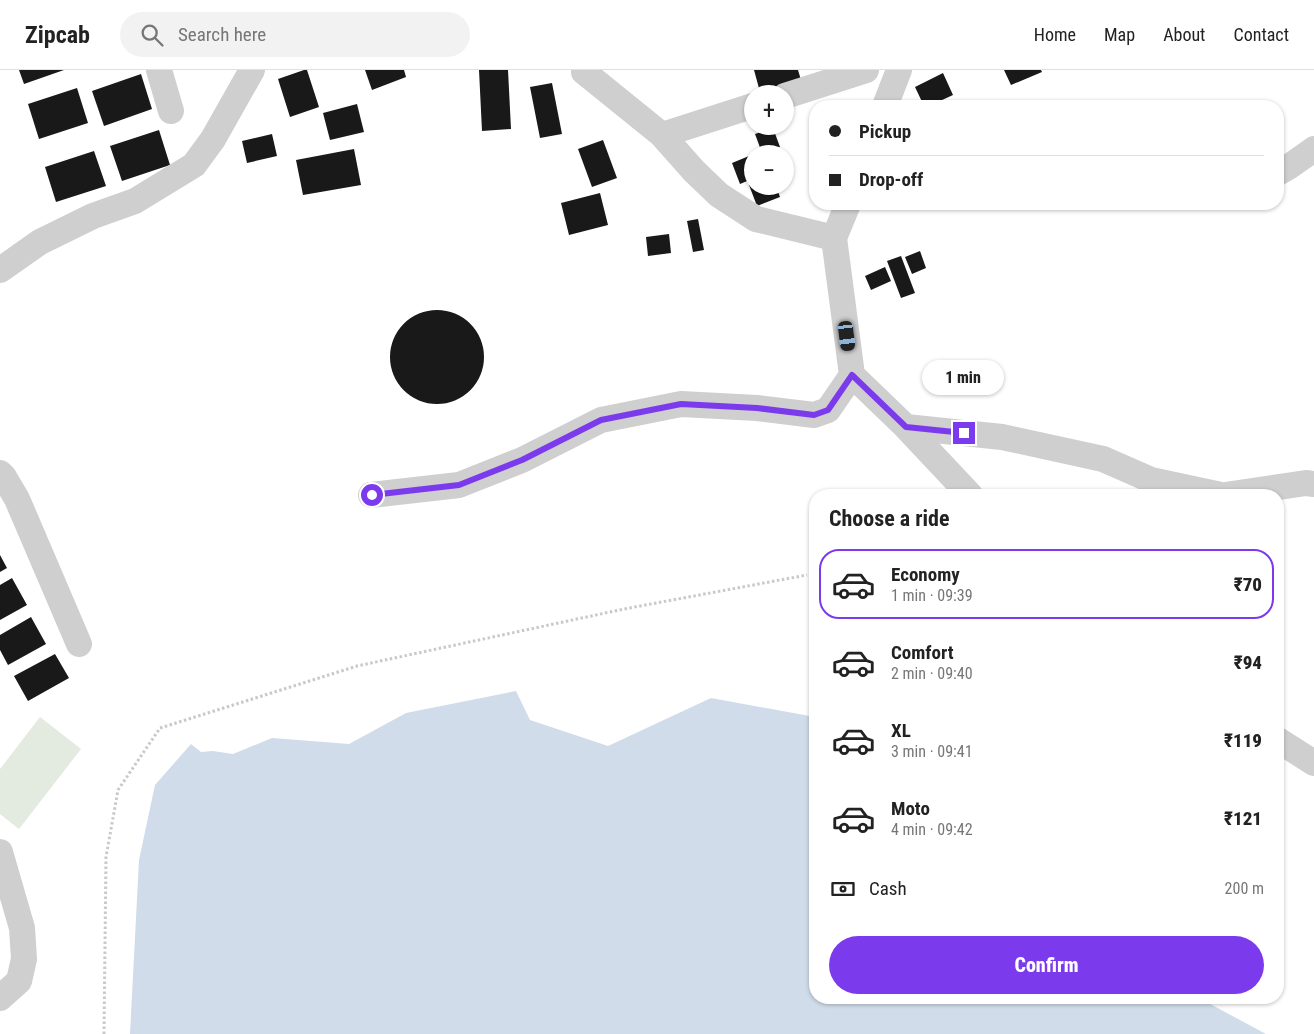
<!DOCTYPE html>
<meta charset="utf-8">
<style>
:root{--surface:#fff;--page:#f2f2f2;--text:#222;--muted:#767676;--line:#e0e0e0;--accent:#7c3aed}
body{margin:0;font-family:"Roboto Condensed",sans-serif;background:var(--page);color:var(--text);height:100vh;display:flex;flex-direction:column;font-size:19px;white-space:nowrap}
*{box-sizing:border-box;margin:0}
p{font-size:16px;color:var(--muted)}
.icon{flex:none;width:28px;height:28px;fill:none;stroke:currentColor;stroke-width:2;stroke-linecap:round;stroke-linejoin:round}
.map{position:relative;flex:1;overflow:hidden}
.side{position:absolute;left:809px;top:419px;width:475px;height:515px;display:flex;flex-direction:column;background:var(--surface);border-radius:20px;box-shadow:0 1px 4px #0004}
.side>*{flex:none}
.banner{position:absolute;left:809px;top:30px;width:475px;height:110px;border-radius:20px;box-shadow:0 1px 4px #0004;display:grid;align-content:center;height:110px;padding:0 20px;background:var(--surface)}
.controls{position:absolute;left:744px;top:15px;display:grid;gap:10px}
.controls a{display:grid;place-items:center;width:50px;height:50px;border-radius:50%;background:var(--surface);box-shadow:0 1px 4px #0004;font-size:25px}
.end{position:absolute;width:22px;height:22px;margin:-11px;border:6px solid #7c3aed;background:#fff;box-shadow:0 0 0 2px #fff}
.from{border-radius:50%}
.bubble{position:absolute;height:35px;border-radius:18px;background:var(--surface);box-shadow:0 1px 4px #0004;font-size:16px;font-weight:800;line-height:35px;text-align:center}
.car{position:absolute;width:15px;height:30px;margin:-15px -8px;border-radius:6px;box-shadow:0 0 4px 1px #0007;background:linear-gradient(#222 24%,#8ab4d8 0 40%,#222 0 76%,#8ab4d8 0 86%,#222 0)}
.banner b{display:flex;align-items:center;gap:18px;height:48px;font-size:19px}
.banner b+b{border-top:1px solid var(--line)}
.banner i{width:12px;height:12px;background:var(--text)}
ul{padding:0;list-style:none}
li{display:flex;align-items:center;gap:15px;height:70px;margin:0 10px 8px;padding:0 10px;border:2px solid transparent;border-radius:20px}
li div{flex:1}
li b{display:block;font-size:19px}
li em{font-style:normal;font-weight:800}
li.selected{border-color:var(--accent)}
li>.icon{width:45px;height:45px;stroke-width:1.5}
h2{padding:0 20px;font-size:22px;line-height:60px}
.pay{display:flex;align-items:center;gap:12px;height:55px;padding:0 20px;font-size:19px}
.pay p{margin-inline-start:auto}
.button{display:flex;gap:10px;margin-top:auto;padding:10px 20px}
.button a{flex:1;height:58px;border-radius:30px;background:var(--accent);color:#fff;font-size:20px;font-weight:800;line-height:58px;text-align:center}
header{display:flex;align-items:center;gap:30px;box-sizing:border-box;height:70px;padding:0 25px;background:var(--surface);border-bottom:1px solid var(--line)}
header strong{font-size:24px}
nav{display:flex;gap:28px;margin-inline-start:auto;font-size:18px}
.search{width:350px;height:45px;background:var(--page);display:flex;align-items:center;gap:12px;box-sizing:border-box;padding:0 18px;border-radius:28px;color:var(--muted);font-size:19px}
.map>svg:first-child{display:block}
.green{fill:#e3eadf}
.water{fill:#d0dcea}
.building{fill:#191919}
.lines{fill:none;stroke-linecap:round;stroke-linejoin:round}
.path{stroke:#c9c9c9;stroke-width:3;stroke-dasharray:2.5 2.5;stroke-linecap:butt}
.minor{stroke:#cfcfcf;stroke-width:26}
.route{stroke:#7c3aed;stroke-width:6}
</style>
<header>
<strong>Zipcab</strong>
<div class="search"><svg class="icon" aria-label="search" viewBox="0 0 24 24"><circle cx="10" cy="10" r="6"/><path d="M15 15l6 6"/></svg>Search here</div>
<nav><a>Home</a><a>Map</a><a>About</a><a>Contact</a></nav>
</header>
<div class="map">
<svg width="1314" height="964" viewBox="0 0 1314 964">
<rect width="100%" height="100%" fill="#fff"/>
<path class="green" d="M 40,647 L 81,679 L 19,759 L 0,744 L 0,699 Z"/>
<path class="water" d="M 516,621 L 530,650 L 608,676 L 711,628 L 815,647 L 815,928 L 1199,928 L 1266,964 L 130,964 L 139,790 L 155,715 L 191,674 L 201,682 L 213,681 L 233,684 L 272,668 L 349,674 L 406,643 Z"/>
<path class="building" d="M 19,0 L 64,0 L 24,14 Z
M 304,0 L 307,0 L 319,37 L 290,47 L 278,9 Z
M 365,0 L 404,0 L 406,7 L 372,20 Z
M 479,0 L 508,0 L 511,59 L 482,61 Z
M 754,0 L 798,0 L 801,10 L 760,22 Z
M 1004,0 L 1041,0 L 1042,2 L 1011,15 Z
M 943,3 L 953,25 L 929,36 L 924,36 L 915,17 Z
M 141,4 L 152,39 L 104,56 L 92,21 Z
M 552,13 L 562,64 L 540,68 L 530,17 Z
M 77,18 L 88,53 L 39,69 L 28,34 Z
M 951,30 L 954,36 L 937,36 Z
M 357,34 L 364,62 L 330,70 L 323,43 Z
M 773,58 L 780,77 L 762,83 L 755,64 Z
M 159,60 L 170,95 L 122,111 L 110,76 Z
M 272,64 L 277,86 L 247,93 L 242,71 Z
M 603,70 L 617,108 L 592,117 L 578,79 Z
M 354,79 L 361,115 L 303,125 L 296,90 Z
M 94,81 L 106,116 L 56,132 L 45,97 Z
M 749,86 L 752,96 L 752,109 L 740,114 L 732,93 Z
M 752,113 L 752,116 L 776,116 L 780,127 L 757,136 L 749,115 Z
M 600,123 L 608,155 L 569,165 L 561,133 Z
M 698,149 L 704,180 L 693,182 L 687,151 Z
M 669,164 L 671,183 L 648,186 L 646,167 Z
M 920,181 L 926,198 L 912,204 L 905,187 Z
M 901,186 L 915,223 L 901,228 L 887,191 Z
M 885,197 L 891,211 L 871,220 L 865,206 Z
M390 287a47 47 0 1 1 94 0a47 47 0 1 1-94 0Z
M 0,485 L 7,498 L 0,502 Z
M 12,508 L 27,535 L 0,550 L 0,515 Z
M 31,547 L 46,574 L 8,595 L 0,580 L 0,565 Z
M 55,584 L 69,608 L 28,631 L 14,606 Z"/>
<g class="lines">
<path class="path" d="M 104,964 L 106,787 L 118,720 L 160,658 L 357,596 L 624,539 L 807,505"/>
<path class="minor" d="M 159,0 L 171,41
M 584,0 L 584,2 L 662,65
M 785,26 L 866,0
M 752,36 L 662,65 L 694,101 L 719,125 L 756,149 L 834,168
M 885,36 L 899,0
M 1278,103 L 1290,96 L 1314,79
M 848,134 L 834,168 L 852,305 L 906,357 L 970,425
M 0,200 L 40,172 L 93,146 L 135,131 L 194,95 L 213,69 L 252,0
M 906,357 L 1002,367 L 1103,389 L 1151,410 L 1221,425
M 0,403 L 4,407 L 17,429 L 79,574
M 371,425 L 459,415 L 522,390 L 601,350 L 681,334 L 757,338 L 814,345 L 828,340 L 852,305
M 1225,425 L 1306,413 L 1314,414
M 1278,670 L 1314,693
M 0,782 L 22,858 L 24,889 L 19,911 L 0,928"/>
</g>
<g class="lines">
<path class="route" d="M 372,425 L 459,415 L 522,390 L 601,350 L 681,334 L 757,338 L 814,345 L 828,340 L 852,305 L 906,357 L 964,363"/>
</g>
</svg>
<div class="controls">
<a>+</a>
<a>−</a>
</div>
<i class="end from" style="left:372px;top:425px"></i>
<i class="end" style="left:964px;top:363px"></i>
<div class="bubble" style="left:922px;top:290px;width:82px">1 min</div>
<i class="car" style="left:847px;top:266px;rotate:173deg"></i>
<div class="banner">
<b><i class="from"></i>Pickup</b>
<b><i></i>Drop-off</b>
</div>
<section class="side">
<h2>Choose a ride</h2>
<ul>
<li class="selected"><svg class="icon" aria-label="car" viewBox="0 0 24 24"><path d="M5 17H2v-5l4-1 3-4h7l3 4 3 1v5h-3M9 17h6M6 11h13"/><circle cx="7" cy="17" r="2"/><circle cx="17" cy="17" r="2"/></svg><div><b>Economy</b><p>1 min · 09:39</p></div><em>₹70</em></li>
<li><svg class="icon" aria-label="car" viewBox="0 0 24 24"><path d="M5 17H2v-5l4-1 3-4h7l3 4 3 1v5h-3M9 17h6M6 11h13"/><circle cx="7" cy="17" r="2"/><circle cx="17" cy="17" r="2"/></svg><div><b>Comfort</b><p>2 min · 09:40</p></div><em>₹94</em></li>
<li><svg class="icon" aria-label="car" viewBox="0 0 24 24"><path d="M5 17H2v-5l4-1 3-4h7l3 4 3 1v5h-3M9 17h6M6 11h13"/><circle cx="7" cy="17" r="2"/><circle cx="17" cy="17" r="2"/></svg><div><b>XL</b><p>3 min · 09:41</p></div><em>₹119</em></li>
<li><svg class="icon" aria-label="car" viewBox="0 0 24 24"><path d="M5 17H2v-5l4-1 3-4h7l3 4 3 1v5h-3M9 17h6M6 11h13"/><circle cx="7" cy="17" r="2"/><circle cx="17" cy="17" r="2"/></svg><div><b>Moto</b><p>4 min · 09:42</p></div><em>₹121</em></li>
</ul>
<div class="pay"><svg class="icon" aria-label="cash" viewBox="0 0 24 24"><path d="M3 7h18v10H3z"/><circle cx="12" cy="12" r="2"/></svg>Cash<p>200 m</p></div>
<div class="button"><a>Confirm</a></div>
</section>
</div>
